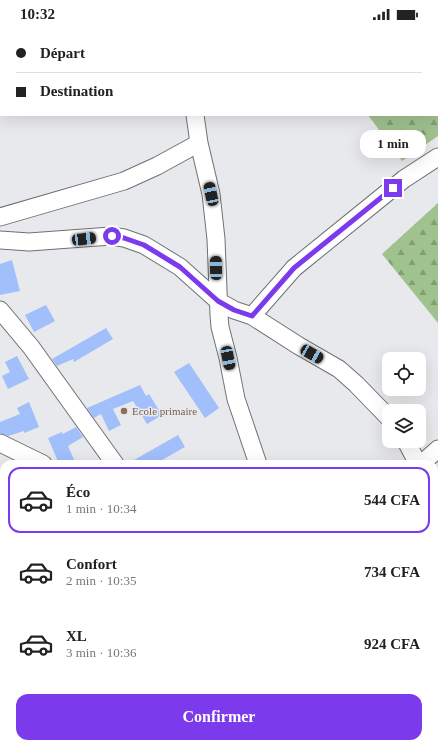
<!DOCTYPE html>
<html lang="fr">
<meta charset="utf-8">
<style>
:root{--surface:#fff;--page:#f2f2f2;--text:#222;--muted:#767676;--line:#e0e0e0;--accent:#7c3aed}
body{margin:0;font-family:Georgia,serif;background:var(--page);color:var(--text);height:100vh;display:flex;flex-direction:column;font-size:15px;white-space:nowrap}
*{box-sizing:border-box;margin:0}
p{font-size:13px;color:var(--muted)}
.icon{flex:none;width:22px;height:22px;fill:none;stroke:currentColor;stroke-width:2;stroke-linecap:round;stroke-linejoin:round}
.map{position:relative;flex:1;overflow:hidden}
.side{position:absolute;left:0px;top:432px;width:438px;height:288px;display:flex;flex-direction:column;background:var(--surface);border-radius:12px 12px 0 0;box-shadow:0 4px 16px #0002}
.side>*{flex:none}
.guide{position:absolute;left:0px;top:0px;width:438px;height:88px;box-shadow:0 4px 16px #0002;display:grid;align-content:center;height:88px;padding:0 16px;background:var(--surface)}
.controls{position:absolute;left:382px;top:324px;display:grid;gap:8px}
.controls a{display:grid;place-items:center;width:44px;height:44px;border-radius:8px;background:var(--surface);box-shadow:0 4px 16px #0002;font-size:20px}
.end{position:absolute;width:18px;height:18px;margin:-9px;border:5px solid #7c3aed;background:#fff;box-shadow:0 0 0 2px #fff}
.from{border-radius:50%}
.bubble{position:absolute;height:28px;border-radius:12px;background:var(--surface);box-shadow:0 4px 16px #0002;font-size:13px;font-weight:700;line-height:28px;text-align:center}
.car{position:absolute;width:12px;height:24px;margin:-12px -6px;border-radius:5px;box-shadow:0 0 3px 1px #0007;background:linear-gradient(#222 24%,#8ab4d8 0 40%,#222 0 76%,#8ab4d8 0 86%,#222 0)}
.guide b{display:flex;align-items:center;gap:14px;height:38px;font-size:15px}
.guide b+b{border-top:1px solid var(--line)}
.guide i{width:10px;height:10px;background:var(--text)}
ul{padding:7px 0 0;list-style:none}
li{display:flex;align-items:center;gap:12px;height:66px;margin:0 8px 6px;padding:0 8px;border:2px solid transparent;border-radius:12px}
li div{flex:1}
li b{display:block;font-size:15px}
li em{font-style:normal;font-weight:700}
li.selected{border-color:var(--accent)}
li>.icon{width:36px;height:36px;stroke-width:1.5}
.cta{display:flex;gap:8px;margin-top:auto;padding:8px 16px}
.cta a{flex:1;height:46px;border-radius:12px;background:var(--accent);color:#fff;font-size:16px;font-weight:700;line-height:46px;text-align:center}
.status{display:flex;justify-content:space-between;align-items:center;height:28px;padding:0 20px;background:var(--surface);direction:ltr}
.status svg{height:11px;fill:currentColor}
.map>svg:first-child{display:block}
.forest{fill:url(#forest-firs)}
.building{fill:#a1bffb}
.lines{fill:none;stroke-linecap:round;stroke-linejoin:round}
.minor-casing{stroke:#6f7072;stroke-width:19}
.path{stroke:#929294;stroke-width:2.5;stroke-dasharray:4 2;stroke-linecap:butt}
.minor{stroke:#fff;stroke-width:17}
.route{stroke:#7c3aed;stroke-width:5}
.education-dot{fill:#8d6e63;stroke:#e8e9ec;stroke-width:1.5}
.labels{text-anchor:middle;stroke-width:3;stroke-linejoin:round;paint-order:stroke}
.education-label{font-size:11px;fill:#785e54;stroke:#e8e9ec;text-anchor:start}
</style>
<div class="status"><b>10:32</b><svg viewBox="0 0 49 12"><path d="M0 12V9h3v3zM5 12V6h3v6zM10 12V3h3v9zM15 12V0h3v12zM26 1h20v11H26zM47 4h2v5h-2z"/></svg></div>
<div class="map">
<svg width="438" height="720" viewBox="0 0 438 720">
<defs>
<pattern id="forest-firs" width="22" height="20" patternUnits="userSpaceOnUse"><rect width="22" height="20" fill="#a0c28f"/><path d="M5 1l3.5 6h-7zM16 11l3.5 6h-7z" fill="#829e75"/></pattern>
</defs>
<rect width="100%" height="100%" fill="#e8e9ec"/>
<path class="forest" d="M 303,0 L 438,0 L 438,108 L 402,133 L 368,87 L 437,87 L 437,1 Z
M 438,175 L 438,295 L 382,226 Z"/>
<path class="building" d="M 12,232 L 20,263 L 0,267 L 0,236 Z
M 46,277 L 55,293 L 34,304 L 25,287 Z
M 106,300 L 113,311 L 74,334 L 73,331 L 57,338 L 52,331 Z
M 17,328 L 29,351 L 8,361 L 2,348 L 10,344 L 5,334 Z
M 189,335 L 219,380 L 205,390 L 174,344 Z
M 140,357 L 146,368 L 149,366 L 162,387 L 147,396 L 133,373 L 113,381 L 121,397 L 109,403 L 101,386 L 94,390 L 87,380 Z
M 29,374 L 39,399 L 24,405 L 24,403 L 8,408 L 0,405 L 0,394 L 20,386 L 17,380 Z
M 76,399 L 83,409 L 68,418 L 76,436 L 59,436 L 48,410 L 62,404 L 63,406 Z
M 178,407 L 185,419 L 155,436 L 127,436 Z"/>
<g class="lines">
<defs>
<path id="minor" d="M 191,0 L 191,1
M 195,87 L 199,115 L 211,166 L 216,211 L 219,287 L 220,299 L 228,330 L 236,371 L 258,436
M 0,189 L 124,153 L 157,138 L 199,115
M 0,212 L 29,214 L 111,208 L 124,210 L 144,217 L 180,239 L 218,273 L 234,282 L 252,288 L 299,318 L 339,341 L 356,356 L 389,390
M 0,282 L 31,319 L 115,436
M 252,288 L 294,240 L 404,151 L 438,129
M 406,413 L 418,436
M 0,415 L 43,436
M 421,436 L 438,421
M 434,461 L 438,466
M 0,571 L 4,580
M 434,661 L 438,655
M 0,674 L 4,672
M 434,696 L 438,702
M 36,716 L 37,720
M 274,716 L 276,720
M 0,719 L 7,716
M 363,720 L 370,716"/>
</defs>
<use href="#minor" class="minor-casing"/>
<path class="path" d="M 138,0 L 141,1"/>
<use href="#minor" class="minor"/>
</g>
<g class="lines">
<path class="route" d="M 112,208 L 124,210 L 144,217 L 180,239 L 218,273 L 234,282 L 252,288 L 294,240 L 393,160"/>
</g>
<circle class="education-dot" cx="124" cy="383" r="4"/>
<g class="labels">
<g class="education-label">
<text x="132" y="387">Ecole primaire</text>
</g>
</g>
</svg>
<div class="controls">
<a><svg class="icon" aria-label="locate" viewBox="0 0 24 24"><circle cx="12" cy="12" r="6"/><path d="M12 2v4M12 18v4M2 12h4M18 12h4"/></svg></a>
<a><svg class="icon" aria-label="layers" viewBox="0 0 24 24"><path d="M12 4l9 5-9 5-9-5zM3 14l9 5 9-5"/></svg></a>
</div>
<i class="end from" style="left:112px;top:208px"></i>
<i class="end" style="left:393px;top:160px"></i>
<div class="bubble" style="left:360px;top:102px;width:66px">1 min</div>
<i class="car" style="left:211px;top:166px;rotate:348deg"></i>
<i class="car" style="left:84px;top:211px;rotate:83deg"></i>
<i class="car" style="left:216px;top:240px;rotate:359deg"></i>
<i class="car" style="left:312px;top:326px;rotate:120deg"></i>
<i class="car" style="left:228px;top:330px;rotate:169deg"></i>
<div class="guide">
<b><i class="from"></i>Départ</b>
<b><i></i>Destination</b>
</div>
<section class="side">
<ul>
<li class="selected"><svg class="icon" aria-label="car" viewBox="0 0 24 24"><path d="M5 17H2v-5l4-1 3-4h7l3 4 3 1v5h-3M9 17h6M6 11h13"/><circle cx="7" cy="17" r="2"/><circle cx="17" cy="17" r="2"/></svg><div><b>Éco</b><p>1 min · 10:34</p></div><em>544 CFA</em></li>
<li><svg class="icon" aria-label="car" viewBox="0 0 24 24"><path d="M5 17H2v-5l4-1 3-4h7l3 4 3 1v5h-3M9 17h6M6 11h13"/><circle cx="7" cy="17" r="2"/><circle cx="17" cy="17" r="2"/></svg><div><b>Confort</b><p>2 min · 10:35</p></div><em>734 CFA</em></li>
<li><svg class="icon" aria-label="car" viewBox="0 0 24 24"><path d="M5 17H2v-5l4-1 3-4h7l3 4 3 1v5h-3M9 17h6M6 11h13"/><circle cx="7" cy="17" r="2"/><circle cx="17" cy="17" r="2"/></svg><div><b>XL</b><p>3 min · 10:36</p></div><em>924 CFA</em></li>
</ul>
<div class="cta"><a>Confirmer</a></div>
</section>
</div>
